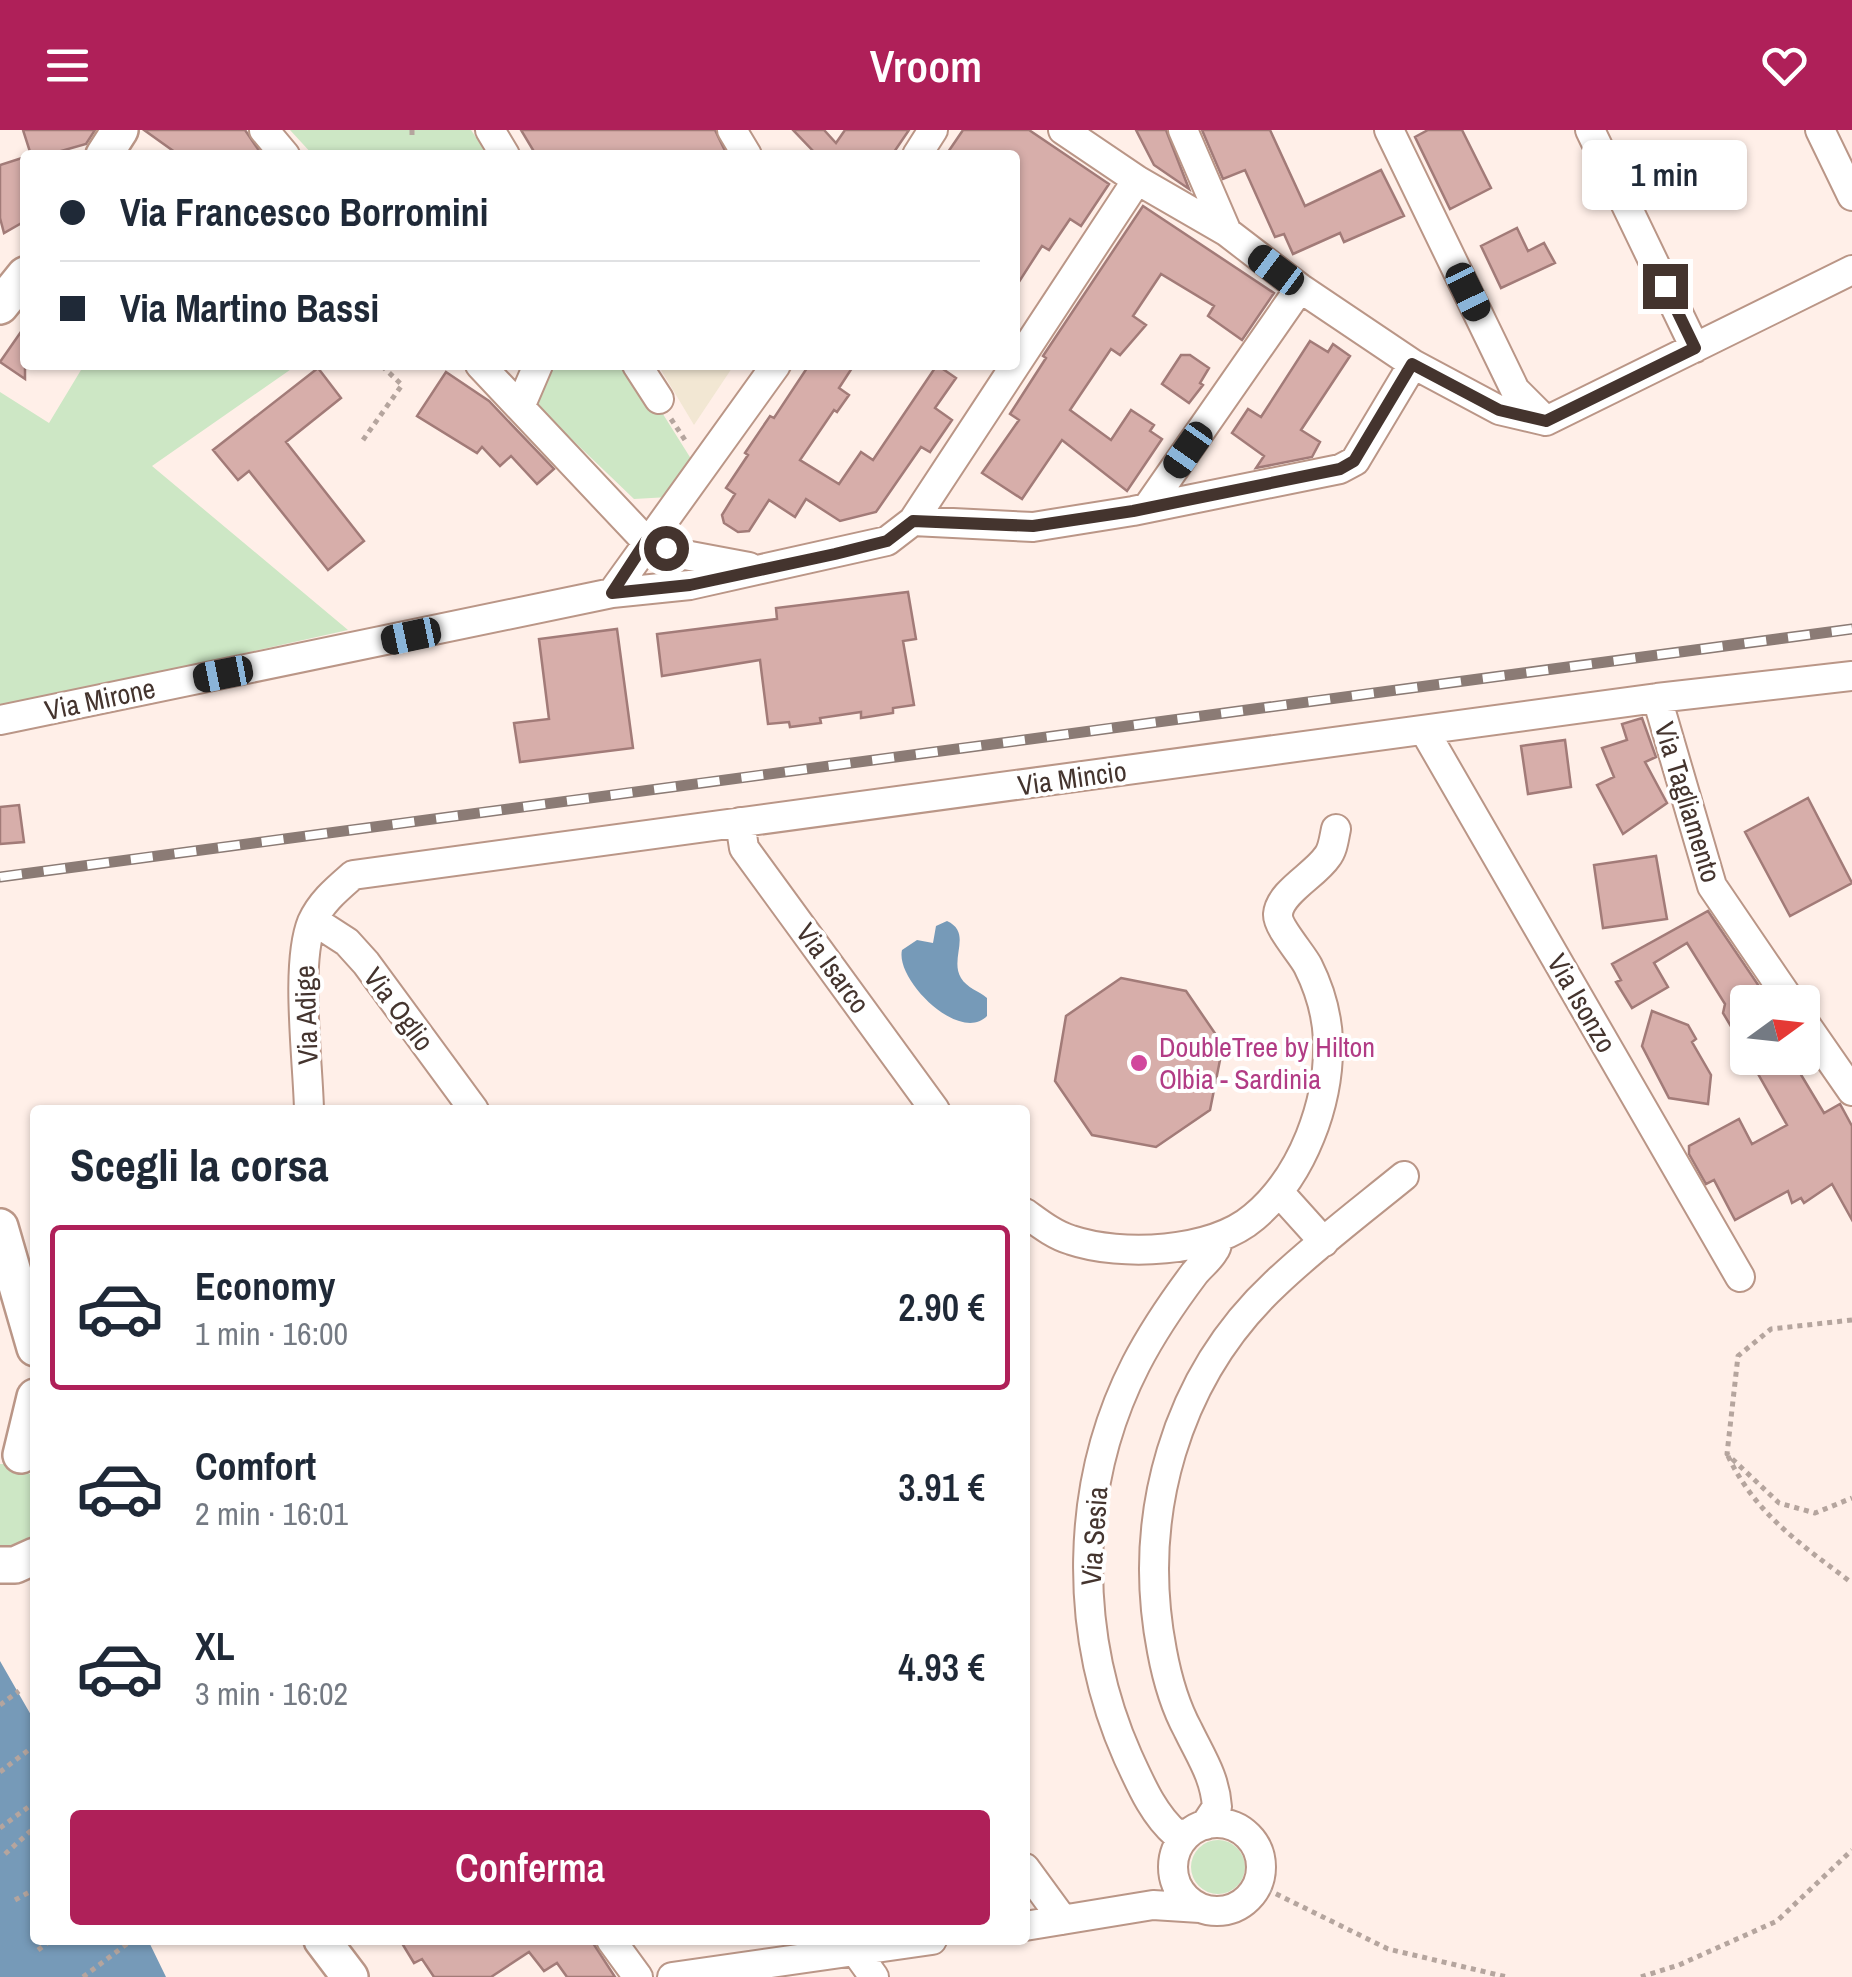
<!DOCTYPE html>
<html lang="it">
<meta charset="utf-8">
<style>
:root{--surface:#fff;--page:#f2f2f3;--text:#1f2937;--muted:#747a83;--line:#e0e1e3;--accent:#af2059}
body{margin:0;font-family:"Archivo Narrow",sans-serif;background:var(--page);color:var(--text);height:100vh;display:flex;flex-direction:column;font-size:38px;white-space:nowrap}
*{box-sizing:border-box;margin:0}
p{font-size:32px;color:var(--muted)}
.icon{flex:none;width:55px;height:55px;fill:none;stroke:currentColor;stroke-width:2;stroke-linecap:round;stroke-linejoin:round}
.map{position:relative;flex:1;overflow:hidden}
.sheet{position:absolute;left:30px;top:975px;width:1000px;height:840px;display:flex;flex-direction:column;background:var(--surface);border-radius:10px;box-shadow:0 2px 8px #0004}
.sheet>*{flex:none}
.guide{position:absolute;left:20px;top:20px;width:1000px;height:220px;border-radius:10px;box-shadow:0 2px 8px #0004;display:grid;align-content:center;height:220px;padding:0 40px;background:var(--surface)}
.needle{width:65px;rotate:75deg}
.fabs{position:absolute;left:1730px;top:855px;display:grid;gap:20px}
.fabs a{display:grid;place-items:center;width:90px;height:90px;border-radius:10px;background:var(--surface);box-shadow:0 2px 8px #0004;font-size:50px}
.end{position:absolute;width:45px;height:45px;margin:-22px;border:12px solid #44342e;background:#fff;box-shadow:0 0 0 5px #fff}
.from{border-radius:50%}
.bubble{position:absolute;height:70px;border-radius:10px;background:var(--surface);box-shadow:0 2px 8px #0004;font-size:32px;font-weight:600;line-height:70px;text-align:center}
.car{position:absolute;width:30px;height:60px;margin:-30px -15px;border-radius:12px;box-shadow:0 0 8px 2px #0007;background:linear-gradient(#222 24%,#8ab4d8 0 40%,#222 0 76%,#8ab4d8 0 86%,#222 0)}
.guide b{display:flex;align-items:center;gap:35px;height:95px;font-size:38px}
.guide b+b{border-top:2px solid var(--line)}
.guide i{width:25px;height:25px;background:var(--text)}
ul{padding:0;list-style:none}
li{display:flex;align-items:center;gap:30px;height:165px;margin:0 20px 15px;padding:0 20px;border:5px solid transparent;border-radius:10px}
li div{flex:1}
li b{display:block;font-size:38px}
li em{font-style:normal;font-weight:600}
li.active{border-color:var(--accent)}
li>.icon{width:90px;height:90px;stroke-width:1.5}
h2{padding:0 40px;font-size:45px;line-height:120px}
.cta{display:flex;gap:20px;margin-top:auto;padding:20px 40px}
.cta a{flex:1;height:115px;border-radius:10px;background:var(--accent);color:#fff;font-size:40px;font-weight:600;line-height:115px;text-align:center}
header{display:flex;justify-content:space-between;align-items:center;height:130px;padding:0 40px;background:var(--accent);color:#fff;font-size:45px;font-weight:600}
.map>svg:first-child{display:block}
.medical{fill:#f2e7d3}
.green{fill:#cde7c5}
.water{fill:#769ab8}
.building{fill:#d7aeaa;stroke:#a27b78;stroke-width:2.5}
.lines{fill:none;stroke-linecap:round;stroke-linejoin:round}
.minor-casing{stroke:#ba9687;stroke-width:32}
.major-casing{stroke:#ba9687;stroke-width:40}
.path{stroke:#b5a59e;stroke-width:5;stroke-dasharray:5 5;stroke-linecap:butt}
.minor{stroke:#fff;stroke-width:28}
.major{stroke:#fff;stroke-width:35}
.rail-casing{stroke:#8b7b75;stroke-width:11}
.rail{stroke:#fff;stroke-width:8;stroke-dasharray:22;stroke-linecap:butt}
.route{stroke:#44342e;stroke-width:12}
.hotel-dot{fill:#d1479c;stroke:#fff;stroke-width:4}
.labels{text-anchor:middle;stroke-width:8;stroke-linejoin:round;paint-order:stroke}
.street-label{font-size:28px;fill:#44342e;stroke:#fff}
.hotel-label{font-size:28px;fill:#b23c85;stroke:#fff;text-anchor:start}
</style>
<header><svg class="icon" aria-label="menu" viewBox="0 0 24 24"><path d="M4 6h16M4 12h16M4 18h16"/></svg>Vroom<svg class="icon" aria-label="heart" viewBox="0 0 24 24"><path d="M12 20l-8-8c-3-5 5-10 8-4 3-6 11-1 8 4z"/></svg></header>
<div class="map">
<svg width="1852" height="1847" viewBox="0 0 1852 1847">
<rect width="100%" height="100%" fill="#ffefe8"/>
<path class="medical" d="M 658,235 L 734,235 L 694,295 Z"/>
<path class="green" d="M 290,0 L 471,0 L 484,19 L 479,25 L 313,25 Z
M 84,235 L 297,235 L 152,336 L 348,500 L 0,578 L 0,262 L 49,293 Z
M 551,235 L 619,235 L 645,273 L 656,273 L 693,332 L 669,367 L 634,369 L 535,274 Z
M 0,1334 L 12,1334 L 35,1347 L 35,1413 L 0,1426 Z
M1191 1737a27 27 0 1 1 54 0a27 27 0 1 1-54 0Z"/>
<path class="water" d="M 947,791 C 973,803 949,828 961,848 C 967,858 979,861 987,868 L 987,886 C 960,914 895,850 902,820 L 917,810 L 933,813 L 936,796 Z
M 0,1531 L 35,1592 L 35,1810 L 148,1810 L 166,1847 L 0,1847 Z"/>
<path class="building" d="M 23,0 L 95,0 L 86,14 L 47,25 L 31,25 Z
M 144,0 L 245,0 L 262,25 L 179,25 Z
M 521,0 L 715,0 L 727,25 L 536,25 Z
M 793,0 L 824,0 L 836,13 L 845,0 L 909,0 L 892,25 L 817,25 Z
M 963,0 L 1029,0 L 1109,54 L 1081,96 L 1070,89 L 1049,120 L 1042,116 L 1015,158 L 1015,25 L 946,25 Z
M 1136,0 L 1166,0 L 1189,59 L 1154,35 Z
M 1202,0 L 1270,0 L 1305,76 L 1381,40 L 1404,86 L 1344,112 L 1340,103 L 1293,124 L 1284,104 L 1275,107 L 1245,40 L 1223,49 Z
M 1428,0 L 1462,0 L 1491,58 L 1450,79 L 1415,7 Z
M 25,27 L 25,91 L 4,103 L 0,88 L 0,35 Z
M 1143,76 L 1274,163 L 1242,210 L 1208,186 L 1214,176 L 1161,144 L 1133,186 L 1146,195 L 1120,225 L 1111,219 L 1070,280 L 1111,310 L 1131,280 L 1154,295 L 1150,301 L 1162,309 L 1127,361 L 1062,310 L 1022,369 L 982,343 L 1019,290 L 1010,284 L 1046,228 L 1043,226 Z
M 1517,98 L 1528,121 L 1544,113 L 1555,133 L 1501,158 L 1481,116 Z
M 25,196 L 25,249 L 0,232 Z
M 1310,211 L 1328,222 L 1333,214 L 1350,226 L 1301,300 L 1320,312 L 1312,327 L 1256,338 L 1264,326 L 1232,303 L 1248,279 L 1261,287 Z
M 1181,225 L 1190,225 L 1209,238 L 1200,253 L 1203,255 L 1189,273 L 1162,254 Z
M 809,235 L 854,235 L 839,258 L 849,265 L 837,282 L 834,280 L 800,330 L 839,354 L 861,322 L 873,330 L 937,235 L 956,248 L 935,278 L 952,290 L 930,322 L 921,317 L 876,382 L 840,391 L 806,369 L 795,387 L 769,370 L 749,401 L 738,402 L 724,393 L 722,385 L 735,364 L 726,358 L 748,325 L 745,323 L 770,286 L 774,288 Z
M 318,238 L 341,268 L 286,312 L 364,411 L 328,440 L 249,341 L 238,350 L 213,320 Z
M 446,242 L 489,271 L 554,339 L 537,354 L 511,326 L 500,336 L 482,317 L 477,323 L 417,286 Z
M 908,462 L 916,509 L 903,511 L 914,575 L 893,578 L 893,583 L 861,588 L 861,582 L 820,588 L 821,593 L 790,597 L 789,592 L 768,594 L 760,530 L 662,546 L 657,504 L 777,489 L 776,478 Z
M 617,499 L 633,618 L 520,632 L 514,593 L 549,589 L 539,509 Z
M 1642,588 L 1656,627 L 1645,632 L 1667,673 L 1623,704 L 1597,655 L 1614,647 L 1602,618 L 1627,610 L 1622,594 Z
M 1565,610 L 1571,657 L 1528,664 L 1521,616 Z
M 1808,668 L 1852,753 L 1790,786 L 1745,702 Z
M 19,675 L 24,712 L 0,714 L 0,677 Z
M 1656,726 L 1667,789 L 1603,798 L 1594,735 Z
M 1708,781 L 1767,868 L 1758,872 L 1748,872 L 1748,925 L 1723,883 L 1725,874 L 1687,813 L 1654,833 L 1668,857 L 1632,878 L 1616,852 L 1621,850 L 1612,834 Z
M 1121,848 L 1186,861 L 1223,915 L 1210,980 L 1156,1017 L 1092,1005 L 1055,951 L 1066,886 Z
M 1652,881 L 1688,895 L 1696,909 L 1692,912 L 1711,945 L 1708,974 L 1669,968 L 1642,916 Z
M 1749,928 L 1791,928 L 1824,983 L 1840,974 L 1852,996 L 1852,1090 L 1832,1054 L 1804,1073 L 1801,1068 L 1792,1073 L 1788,1061 L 1735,1090 L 1714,1050 L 1706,1054 L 1689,1024 L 1689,1016 L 1739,989 L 1752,1014 L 1787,995 Z
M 400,1810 L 591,1810 L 615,1847 L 567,1847 L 557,1833 L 544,1841 L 529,1822 L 491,1847 L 434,1847 L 422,1829 L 414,1833 Z"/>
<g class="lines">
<defs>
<path id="minor" d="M 264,0 L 285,25
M 490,0 L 505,25
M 732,0 L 747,25
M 1063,0 L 1137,50 L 1227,102 L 1300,158 L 1413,234 L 1499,280 L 1546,291
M 1183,0 L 1227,102
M 1389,0 L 1515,260 L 1545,290
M 1590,0 L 1695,218
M 1820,0 L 1852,66
M 917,25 L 933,0
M 480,235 L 646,411 L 685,425 L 749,437
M 637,235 L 659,269
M 520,277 L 538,235
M 1546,291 L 1852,140
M 1147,378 L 1300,158
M 913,391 L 1033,397 L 1133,381 L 1340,339 L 1355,331 L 1413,234
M 612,463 L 776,235
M 1657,568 L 1712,756 L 1791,872
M 0,590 L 612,463 L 690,455 L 887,411 L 913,391 L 1137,50
M 1424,600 L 1740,1147
M 740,692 L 744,718 L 935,980
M 313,790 L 347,812 L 366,833 L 474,980
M 1802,889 L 1852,961
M 309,980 C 308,932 295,834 312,792 C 321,772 337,759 353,745 L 1657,568 L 1852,546
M 1279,1062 L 1324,1112
M 1025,1083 C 1039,1093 1054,1105 1071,1110 C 1121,1127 1212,1123 1254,1087 C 1303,1046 1330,972 1328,910 C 1327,885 1319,858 1308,836 C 1302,824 1277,797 1278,784 C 1280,762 1315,745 1327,727 C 1333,720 1334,708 1336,699
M1173 1737a44 44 0 1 1 88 0a44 44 0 1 1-88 0Z
M 1205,1695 L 1217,1677 C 1215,1647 1201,1627 1188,1600 C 1175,1576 1167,1548 1162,1521 C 1136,1387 1175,1247 1276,1153 C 1316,1115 1361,1081 1404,1046
M 1189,1703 L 1176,1704 C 1153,1684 1141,1655 1128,1627 C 1073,1503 1074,1355 1136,1234 C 1152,1203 1173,1172 1194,1144 C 1200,1136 1209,1130 1214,1121 C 1218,1116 1217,1113 1218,1107
M 1025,1738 L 1063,1790
M 1025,1796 L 1153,1775 L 1200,1778
M 611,1810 L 638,1847
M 854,1819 L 874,1847
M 672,1847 L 932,1810"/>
<path id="major" d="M 104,25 L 120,0
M 0,176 L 25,145
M 0,1097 L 35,1218
M 21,1325 L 35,1267
M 0,1435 L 15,1435 L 35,1426
M 322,1810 L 350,1847"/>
</defs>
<use href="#minor" class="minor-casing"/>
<use href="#major" class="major-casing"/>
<path class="path" d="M 412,5 L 412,0
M 671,289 L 687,313
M 363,310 L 402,255 L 384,238
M 1852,1190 L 1771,1199 L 1738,1226 L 1727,1324 L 1779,1373 L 1815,1383 L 1852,1368
M 1728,1326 C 1756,1385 1802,1415 1852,1453
M 0,1575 L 19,1561
M 0,1642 L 35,1615
M 0,1698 L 31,1675 L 35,1680
M 5,1724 L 35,1697
M 1258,1755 L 1388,1819 L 1507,1847
M 15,1770 L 35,1759
M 38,1820 L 51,1810
M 83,1847 L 132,1810
M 1641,1847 L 1679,1835 L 1777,1791 L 1852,1720"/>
<use href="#minor" class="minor"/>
<use href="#major" class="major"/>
<defs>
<path id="rail" d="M 0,747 L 1852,499"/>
</defs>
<use href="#rail" class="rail-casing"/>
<use href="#rail" class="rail"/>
</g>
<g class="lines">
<path class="route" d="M 666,418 L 646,411 L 612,463 L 690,455 L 835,424 L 887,411 L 913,391 L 1033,396 L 1133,381 L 1340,339 L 1354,331 L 1412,234 L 1499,280 L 1546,291 L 1695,218 L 1665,156"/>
</g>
<circle class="hotel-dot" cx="1139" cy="933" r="10"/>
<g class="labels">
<g class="street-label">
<text transform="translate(100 569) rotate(-12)" y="10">Via Mirone</text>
<text transform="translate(1072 648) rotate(-8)" y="10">Via Mincio</text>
<text transform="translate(1688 672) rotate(73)" y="10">Via Tagliamento</text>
<text transform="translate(833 838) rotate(54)" y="10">Via Isarco</text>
<text transform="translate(1582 873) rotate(60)" y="10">Via Isonzo</text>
<text transform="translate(399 879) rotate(53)" y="10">Via Oglio</text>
<text transform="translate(306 885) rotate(-92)" y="10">Via Adige</text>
<text transform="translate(1094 1406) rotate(-86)" y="10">Via Sesia</text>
</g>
<g class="hotel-label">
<text x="1159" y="927">DoubleTree by Hilton<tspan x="1159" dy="32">Olbia - Sardinia</tspan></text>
</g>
</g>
</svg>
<div class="fabs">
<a><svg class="needle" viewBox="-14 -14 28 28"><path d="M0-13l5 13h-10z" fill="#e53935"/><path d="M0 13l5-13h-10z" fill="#747a83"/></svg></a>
</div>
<i class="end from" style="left:666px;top:418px"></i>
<i class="end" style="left:1665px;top:156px"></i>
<div class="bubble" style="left:1582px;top:10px;width:165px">1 min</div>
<i class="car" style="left:1276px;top:140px;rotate:307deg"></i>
<i class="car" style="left:1468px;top:162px;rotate:154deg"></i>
<i class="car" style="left:1188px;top:320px;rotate:215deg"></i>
<i class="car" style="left:411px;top:506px;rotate:258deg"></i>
<i class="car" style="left:223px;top:544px;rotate:259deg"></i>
<div class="guide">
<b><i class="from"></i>Via Francesco Borromini</b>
<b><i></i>Via Martino Bassi</b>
</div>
<section class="sheet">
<h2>Scegli la corsa</h2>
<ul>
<li class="active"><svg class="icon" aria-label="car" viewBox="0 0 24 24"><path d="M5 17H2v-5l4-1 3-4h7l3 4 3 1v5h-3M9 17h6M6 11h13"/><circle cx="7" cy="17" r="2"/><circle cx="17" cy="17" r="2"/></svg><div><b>Economy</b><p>1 min · 16:00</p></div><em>2.90 €</em></li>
<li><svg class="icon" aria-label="car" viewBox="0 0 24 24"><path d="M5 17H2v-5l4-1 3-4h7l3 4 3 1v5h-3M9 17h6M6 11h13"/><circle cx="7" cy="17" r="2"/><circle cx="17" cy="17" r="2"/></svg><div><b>Comfort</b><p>2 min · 16:01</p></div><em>3.91 €</em></li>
<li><svg class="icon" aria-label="car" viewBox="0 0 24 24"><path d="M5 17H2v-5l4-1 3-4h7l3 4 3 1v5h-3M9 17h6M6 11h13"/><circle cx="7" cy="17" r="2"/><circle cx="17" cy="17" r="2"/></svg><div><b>XL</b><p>3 min · 16:02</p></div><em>4.93 €</em></li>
</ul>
<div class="cta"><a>Conferma</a></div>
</section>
</div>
